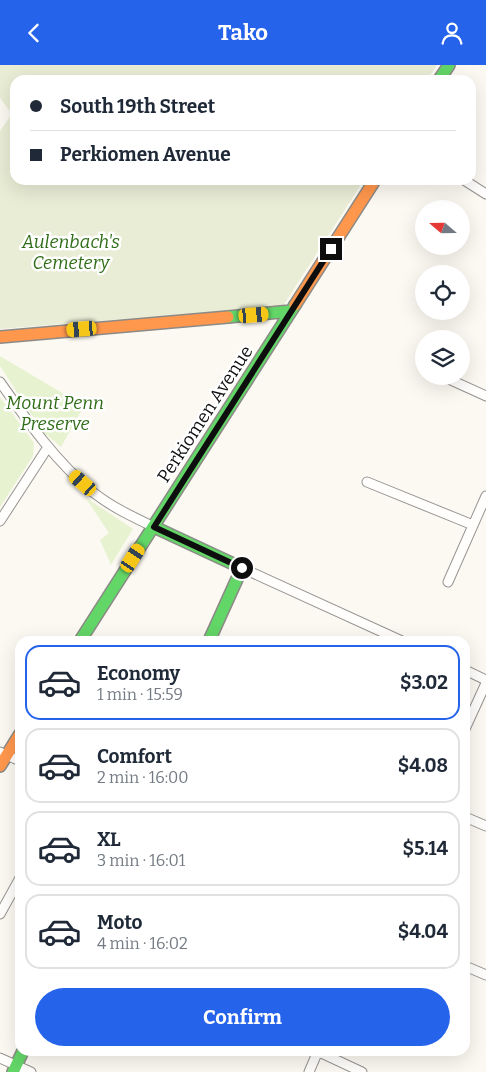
<!DOCTYPE html>
<meta charset="utf-8">
<style>
:root{--surface:#fff;--page:#f6f6f7;--text:#1f2937;--muted:#747a83;--line:#e0e1e3;--accent:#2563eb}
body{margin:0;font-family:Bitter,serif;background:var(--page);color:var(--text);height:100vh;display:flex;flex-direction:column;font-size:19px;white-space:nowrap}
*{box-sizing:border-box;margin:0}
p{font-size:16px;color:var(--muted)}
.icon{flex:none;width:28px;height:28px;fill:none;stroke:currentColor;stroke-width:2;stroke-linecap:round;stroke-linejoin:round}
.map{position:relative;flex:1;overflow:hidden}
.panel{position:absolute;left:15px;top:571px;width:455px;height:420px;display:flex;flex-direction:column;background:var(--surface);border-radius:15px;box-shadow:0 5px 20px #0002}
.panel>*{flex:none}
.hud{position:absolute;left:10px;top:10px;width:466px;height:110px;border-radius:15px;box-shadow:0 5px 20px #0002;display:grid;align-content:center;height:110px;padding:0 20px;background:var(--surface)}
.needle{width:32px;rotate:290deg}
.buttons{position:absolute;left:415px;top:135px;display:grid;gap:10px}
.buttons a{display:grid;place-items:center;width:55px;height:55px;border-radius:50%;background:var(--surface);box-shadow:0 5px 20px #0002;font-size:25px}
.end{position:absolute;width:22px;height:22px;margin:-11px;border:6px solid #0e0e0e;background:#fff;box-shadow:0 0 0 2px #fff}
.from{border-radius:50%}
.car{position:absolute;width:15px;height:30px;margin:-15px -8px;border-radius:6px;box-shadow:0 0 4px 1px #0007;background:linear-gradient(#f5c518 24%,#345 0 40%,#f5c518 0 76%,#345 0 86%,#f5c518 0)}
.hud b{display:flex;align-items:center;gap:18px;height:48px;font-size:19px}
.hud b+b{border-top:1px solid var(--line)}
.hud i{width:12px;height:12px;background:var(--text)}
ul{padding:9px 0 0;list-style:none}
li{display:flex;align-items:center;gap:15px;height:75px;margin:0 10px 8px;padding:0 10px;border:2px solid var(--line);border-radius:15px}
li div{flex:1}
li b{display:block;font-size:19px}
li em{font-style:normal;font-weight:700}
li.current{border-color:var(--accent)}
li>.icon{width:45px;height:45px;stroke-width:1.5}
.cta{display:flex;gap:10px;margin-top:auto;padding:10px 20px}
.cta a{flex:1;height:58px;border-radius:30px;background:var(--accent);color:#fff;font-size:20px;font-weight:700;line-height:58px;text-align:center}
header{display:flex;justify-content:space-between;align-items:center;height:65px;padding:0 20px;background:var(--accent);color:#fff;font-size:22px;font-weight:700}
.map>svg:first-child{display:block}
.green{fill:#e7f3d0}
.cemetery{fill:#e9edd5}
.lines{fill:none;stroke-linecap:round;stroke-linejoin:round}
.street-casing{stroke:#959491;stroke-width:11}
.fast-casing{stroke:#8c8a87;stroke-width:14}
.slow-casing{stroke:#8c8a87;stroke-width:14}
.street{stroke:#fffefd;stroke-width:9}
.fast{stroke:#63d668;stroke-width:11}
.slow{stroke:#ff974d;stroke-width:11}
.route{stroke:#0e0e0e;stroke-width:6}
.labels{text-anchor:middle;stroke-width:5;stroke-linejoin:round;paint-order:stroke}
.park-label{font-size:18px;font-style:italic;fill:#2f6d17;stroke:#fff}
.street-label{font-size:18px;fill:#0e0e0e;stroke:#fff}
</style>
<header><svg class="icon" aria-label="back" viewBox="0 0 24 24"><path d="M15 5l-7 7 7 7"/></svg>Tako<svg class="icon" aria-label="person" viewBox="0 0 24 24"><circle cx="12" cy="8" r="4"/><path d="M4 21q1-7 8-7t8 7"/></svg></header>
<div class="map">
<svg width="486" height="1007" viewBox="0 0 486 1007">
<rect width="100%" height="100%" fill="#fcf9f2"/>
<path class="green" d="M 0,291 L 84,341 L 61,382 L 42,366 L 0,301 Z
M 0,332 L 34,378 L 33,391 L 0,442 Z
M 85,432 L 133,464 L 111,500 L 100,475 L 109,468 Z"/>
<path class="cemetery" d="M 0,0 L 437,0 L 427,15 L 15,15 L 15,115 L 364,115 L 283,241 L 0,264 L 0,66 L 12,49 L 0,33 Z"/>
<g class="lines">
<defs>
<path id="street" d="M 464,115 L 486,129
M 442,311 L 486,331
M 0,317 C 28,357 56,397 94,428 C 112,442 133,452 154,462
M 367,417 L 473,460
M 0,456 L 48,382
M 242,503 L 402,576
M 448,517 L 486,431
M 465,605 L 486,615
M 465,664 L 486,618
M 0,687 L 20,696
M 465,752 L 486,761
M 0,849 L 20,813
M 465,901 L 486,910
M 317,986 L 362,1007
M 0,993 L 31,1007
M 309,1007 L 318,986"/>
<path id="fast" d="M 439,15 L 449,0
M 228,252 L 291,246
M 154,462 L 242,503 L 209,576
M 80,576 L 295,240
M 13,1007 L 23,986"/>
<path id="slow" d="M 295,240 L 375,115
M 0,272 L 228,252
M 0,701 L 20,669"/>
</defs>
<use href="#street" class="street-casing"/>
<use href="#fast" class="fast-casing"/>
<use href="#slow" class="slow-casing"/>
<use href="#street" class="street"/>
<use href="#fast" class="fast"/>
<use href="#slow" class="slow"/>
</g>
<g class="lines">
<path class="route" d="M 242,503 L 154,462 L 331,184"/>
</g>
<g class="labels">
<g class="park-label">
<text x="71" y="183">Aulenbach's<tspan x="71" dy="21">Cemetery</tspan></text>
<text x="55" y="344">Mount Penn<tspan x="55" dy="21">Preserve</tspan></text>
</g>
<g class="street-label">
<text transform="translate(205 349) rotate(-57)" y="6">Perkiomen Avenue</text>
</g>
</g>
</svg>
<div class="buttons">
<a><svg class="needle" viewBox="-14 -14 28 28"><path d="M0-13l5 13h-10z" fill="#e53935"/><path d="M0 13l5-13h-10z" fill="#747a83"/></svg></a>
<a><svg class="icon" aria-label="locate" viewBox="0 0 24 24"><circle cx="12" cy="12" r="6"/><path d="M12 2v4M12 18v4M2 12h4M18 12h4"/></svg></a>
<a><svg class="icon" aria-label="layers" viewBox="0 0 24 24"><path d="M12 4l9 5-9 5-9-5zM3 14l9 5 9-5"/></svg></a>
</div>
<i class="end from" style="left:242px;top:503px"></i>
<i class="end" style="left:331px;top:184px"></i>
<i class="car" style="left:254px;top:250px;rotate:85deg"></i>
<i class="car" style="left:82px;top:264px;rotate:265deg"></i>
<i class="car" style="left:83px;top:418px;rotate:311deg"></i>
<i class="car" style="left:133px;top:493px;rotate:33deg"></i>
<div class="hud">
<b><i class="from"></i>South 19th Street</b>
<b><i></i>Perkiomen Avenue</b>
</div>
<section class="panel">
<ul>
<li class="current"><svg class="icon" aria-label="car" viewBox="0 0 24 24"><path d="M5 17H2v-5l4-1 3-4h7l3 4 3 1v5h-3M9 17h6M6 11h13"/><circle cx="7" cy="17" r="2"/><circle cx="17" cy="17" r="2"/></svg><div><b>Economy</b><p>1 min · 15:59</p></div><em>$3.02</em></li>
<li><svg class="icon" aria-label="car" viewBox="0 0 24 24"><path d="M5 17H2v-5l4-1 3-4h7l3 4 3 1v5h-3M9 17h6M6 11h13"/><circle cx="7" cy="17" r="2"/><circle cx="17" cy="17" r="2"/></svg><div><b>Comfort</b><p>2 min · 16:00</p></div><em>$4.08</em></li>
<li><svg class="icon" aria-label="car" viewBox="0 0 24 24"><path d="M5 17H2v-5l4-1 3-4h7l3 4 3 1v5h-3M9 17h6M6 11h13"/><circle cx="7" cy="17" r="2"/><circle cx="17" cy="17" r="2"/></svg><div><b>XL</b><p>3 min · 16:01</p></div><em>$5.14</em></li>
<li><svg class="icon" aria-label="car" viewBox="0 0 24 24"><path d="M5 17H2v-5l4-1 3-4h7l3 4 3 1v5h-3M9 17h6M6 11h13"/><circle cx="7" cy="17" r="2"/><circle cx="17" cy="17" r="2"/></svg><div><b>Moto</b><p>4 min · 16:02</p></div><em>$4.04</em></li>
</ul>
<div class="cta"><a>Confirm</a></div>
</section>
</div>
